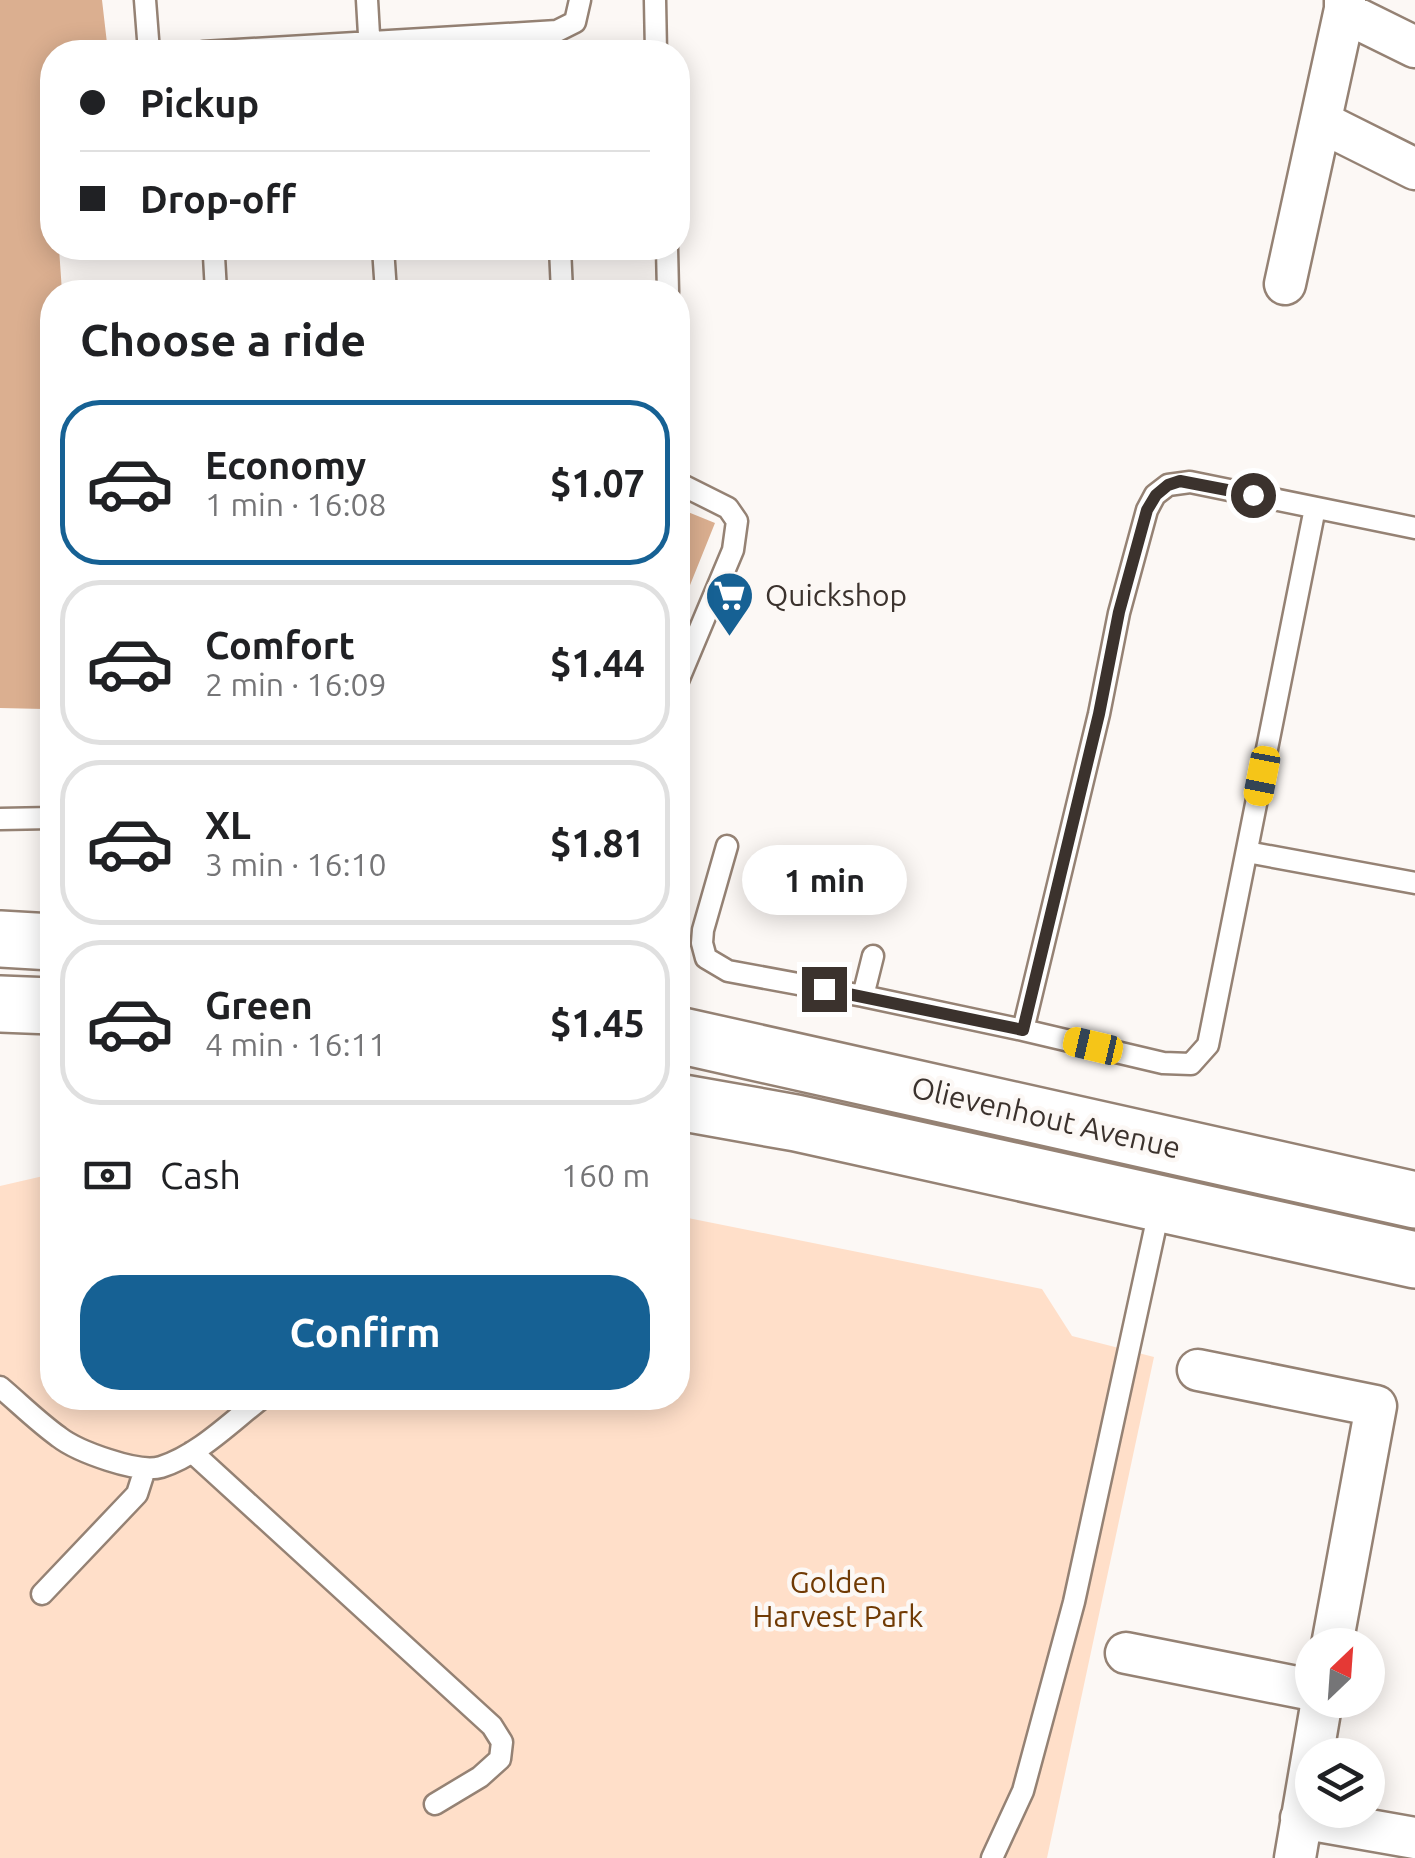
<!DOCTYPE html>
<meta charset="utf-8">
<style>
:root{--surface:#fff;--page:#f6f6f6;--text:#202124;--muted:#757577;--line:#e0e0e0;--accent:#166194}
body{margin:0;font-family:Ubuntu,sans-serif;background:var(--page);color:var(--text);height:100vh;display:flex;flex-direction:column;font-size:38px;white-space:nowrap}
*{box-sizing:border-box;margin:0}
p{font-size:32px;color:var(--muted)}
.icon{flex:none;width:55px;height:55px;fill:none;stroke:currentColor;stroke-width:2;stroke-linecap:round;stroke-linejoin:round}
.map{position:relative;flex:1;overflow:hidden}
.panel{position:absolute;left:40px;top:280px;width:650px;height:1130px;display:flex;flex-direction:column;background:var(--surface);border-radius:40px;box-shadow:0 5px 25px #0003}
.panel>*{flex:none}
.banner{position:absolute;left:40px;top:40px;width:650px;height:220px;border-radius:40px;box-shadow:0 5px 25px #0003;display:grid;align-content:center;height:220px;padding:0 40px;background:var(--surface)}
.needle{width:65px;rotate:25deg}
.buttons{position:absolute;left:1295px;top:1628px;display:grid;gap:20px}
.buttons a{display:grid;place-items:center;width:90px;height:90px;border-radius:50%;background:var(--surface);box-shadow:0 5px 25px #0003;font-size:50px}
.end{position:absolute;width:45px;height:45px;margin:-22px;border:12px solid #3b322d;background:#fff;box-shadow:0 0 0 5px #fff}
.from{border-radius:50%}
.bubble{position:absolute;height:70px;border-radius:35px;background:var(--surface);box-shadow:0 5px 25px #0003;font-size:32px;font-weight:700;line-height:70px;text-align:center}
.car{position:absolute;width:30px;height:60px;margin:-30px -15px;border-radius:12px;box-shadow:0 0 8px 2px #0007;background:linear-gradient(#f5c518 24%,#345 0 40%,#f5c518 0 76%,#345 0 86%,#f5c518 0)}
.banner b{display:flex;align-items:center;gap:35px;height:95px;font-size:38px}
.banner b+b{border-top:2px solid var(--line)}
.banner i{width:25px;height:25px;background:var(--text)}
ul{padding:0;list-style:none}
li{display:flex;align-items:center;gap:30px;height:165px;margin:0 20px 15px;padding:0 20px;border:5px solid var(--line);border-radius:40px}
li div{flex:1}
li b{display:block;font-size:38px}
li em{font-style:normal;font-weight:700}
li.active{border-color:var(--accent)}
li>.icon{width:90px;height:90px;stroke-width:1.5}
h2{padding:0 40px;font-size:45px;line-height:120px}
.pay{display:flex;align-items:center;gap:25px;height:110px;padding:0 40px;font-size:38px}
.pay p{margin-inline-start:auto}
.cta{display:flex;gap:20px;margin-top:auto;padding:20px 40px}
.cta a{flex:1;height:115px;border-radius:40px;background:var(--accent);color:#fff;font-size:40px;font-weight:700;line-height:115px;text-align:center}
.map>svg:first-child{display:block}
.green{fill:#ffdfc9}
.building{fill:#dbaf90}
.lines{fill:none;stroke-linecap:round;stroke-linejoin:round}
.lane-casing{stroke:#958274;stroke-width:25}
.street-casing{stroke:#958274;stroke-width:45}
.secondary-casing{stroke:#958274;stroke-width:60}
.lane{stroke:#fff;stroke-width:20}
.street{stroke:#fff;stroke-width:40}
.secondary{stroke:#fff;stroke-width:55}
.route{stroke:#3b322d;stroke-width:12}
.labels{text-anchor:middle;stroke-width:9;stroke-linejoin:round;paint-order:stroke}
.poi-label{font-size:30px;fill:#3b322d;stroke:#fcf8f5;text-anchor:start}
.street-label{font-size:30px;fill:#3b322d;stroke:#fcf8f5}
.park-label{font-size:30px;fill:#703a04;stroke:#fcf8f5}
</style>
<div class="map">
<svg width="1415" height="1858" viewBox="0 0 1415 1858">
<rect width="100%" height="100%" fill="#fcf8f5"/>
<path class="green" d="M 52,1174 L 52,1398 L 678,1398 L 678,1216 L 1042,1289 L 1072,1336 L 1154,1357 L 1047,1858 L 0,1858 L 0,1186 Z"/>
<path class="building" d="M 0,0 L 102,0 L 108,52 L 52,52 L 52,248 L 59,248 L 62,292 L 52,292 L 52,708 L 44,709 L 0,708 Z
M 683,510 L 715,523 L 678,615 L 678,524 Z"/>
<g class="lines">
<defs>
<path id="lane" d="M 145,0 L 149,52
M 367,0 L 370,52
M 655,0 L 656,52
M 203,52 L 557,31 L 575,22 L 580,0
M 210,248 L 214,256 L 216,292
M 383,248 L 386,292
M 560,248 L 562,292
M 667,248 L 668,292
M 678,483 L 728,508 L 737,521 L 733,550 L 678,681
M 0,819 L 52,818
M 727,846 L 703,930 L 702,943 L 706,958 L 728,971 L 863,996
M 1247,852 L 1415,883
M 873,956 L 863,996 L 1023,1030 L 1099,714 L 1119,613 L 1147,510 L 1155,495 L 1168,485 L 1190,482 L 1415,528
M 1023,1030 L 1163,1063 L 1191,1064 L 1208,1045 L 1315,508
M 0,1387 C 19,1403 38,1422 59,1437 C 77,1451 138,1474 161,1467 C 199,1455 232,1421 262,1398
M 192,1452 L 492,1726 L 502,1742 L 500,1759 L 480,1777 L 435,1804
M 42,1594 L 137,1494 L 145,1469
M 992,1858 L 1023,1791 L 1074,1602 L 1160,1206"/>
<path id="street" d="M 1345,0 L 1345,9 L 1352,16 L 1415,47
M 1321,122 L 1415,169
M 1285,284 L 1345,9
M 1198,1370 L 1376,1406 L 1332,1645
M 1126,1653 L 1312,1690
M 1301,1818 L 1415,1838
M 1295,1858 L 1322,1700"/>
<path id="secondary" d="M 0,939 L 52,942
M 0,1004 L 52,1006
M 678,1035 L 1415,1200
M 678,1102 L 796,1123 L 1415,1260"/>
</defs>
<use href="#lane" class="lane-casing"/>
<use href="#street" class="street-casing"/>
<use href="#secondary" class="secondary-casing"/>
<use href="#lane" class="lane"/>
<use href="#street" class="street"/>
<use href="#secondary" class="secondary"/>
</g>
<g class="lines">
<path class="route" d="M 824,989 L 1023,1030 L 1099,714 L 1119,612 L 1147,510 L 1156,495 L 1168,485 L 1180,481 L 1253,495"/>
</g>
<defs>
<symbol id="supermarket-pin" viewBox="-11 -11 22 30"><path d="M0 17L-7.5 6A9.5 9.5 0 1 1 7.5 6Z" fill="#166194" stroke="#fcf8f5"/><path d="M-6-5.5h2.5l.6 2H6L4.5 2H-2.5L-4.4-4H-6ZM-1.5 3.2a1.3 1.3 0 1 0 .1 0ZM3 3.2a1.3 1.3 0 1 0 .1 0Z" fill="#fff"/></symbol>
</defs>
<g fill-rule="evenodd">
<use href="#supermarket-pin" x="702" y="568" width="55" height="75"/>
</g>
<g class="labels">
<g class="poi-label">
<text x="765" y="606">Quickshop</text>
</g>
<g class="street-label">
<text transform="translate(1046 1118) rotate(13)" y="10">Olievenhout Avenue</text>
</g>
<g class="park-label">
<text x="838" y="1593">Golden<tspan x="838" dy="34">Harvest Park</tspan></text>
</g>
</g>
</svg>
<div class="buttons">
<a><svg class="needle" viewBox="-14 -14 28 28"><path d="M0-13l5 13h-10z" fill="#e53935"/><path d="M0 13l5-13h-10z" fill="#757577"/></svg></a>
<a><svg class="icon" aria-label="layers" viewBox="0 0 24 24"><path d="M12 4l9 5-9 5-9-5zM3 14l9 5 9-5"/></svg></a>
</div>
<i class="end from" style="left:1253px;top:495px"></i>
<i class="end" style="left:824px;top:989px"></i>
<div class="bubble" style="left:742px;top:845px;width:165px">1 min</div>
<i class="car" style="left:1262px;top:776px;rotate:191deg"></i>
<i class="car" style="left:1093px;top:1046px;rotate:283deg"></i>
<div class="banner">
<b><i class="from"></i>Pickup</b>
<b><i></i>Drop-off</b>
</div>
<section class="panel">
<h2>Choose a ride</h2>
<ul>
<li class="active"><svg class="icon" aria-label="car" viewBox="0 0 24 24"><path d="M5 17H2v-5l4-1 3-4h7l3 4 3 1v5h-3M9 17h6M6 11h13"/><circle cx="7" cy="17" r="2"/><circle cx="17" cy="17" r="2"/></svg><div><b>Economy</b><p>1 min · 16:08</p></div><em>$1.07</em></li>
<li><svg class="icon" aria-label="car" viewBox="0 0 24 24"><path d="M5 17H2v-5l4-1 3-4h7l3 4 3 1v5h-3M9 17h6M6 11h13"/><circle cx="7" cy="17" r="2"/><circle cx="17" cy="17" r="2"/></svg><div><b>Comfort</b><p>2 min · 16:09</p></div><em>$1.44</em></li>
<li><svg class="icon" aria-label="car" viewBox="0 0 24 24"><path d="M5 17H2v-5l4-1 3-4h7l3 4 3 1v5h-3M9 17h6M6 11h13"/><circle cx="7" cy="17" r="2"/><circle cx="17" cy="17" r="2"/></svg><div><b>XL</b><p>3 min · 16:10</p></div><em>$1.81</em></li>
<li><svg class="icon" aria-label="car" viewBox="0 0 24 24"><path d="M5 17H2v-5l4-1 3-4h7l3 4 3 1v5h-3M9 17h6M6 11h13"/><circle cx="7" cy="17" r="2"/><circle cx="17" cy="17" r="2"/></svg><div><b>Green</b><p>4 min · 16:11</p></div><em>$1.45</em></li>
</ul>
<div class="pay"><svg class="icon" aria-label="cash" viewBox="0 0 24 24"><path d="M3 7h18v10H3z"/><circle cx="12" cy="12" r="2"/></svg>Cash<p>160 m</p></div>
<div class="cta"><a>Confirm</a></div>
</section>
</div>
